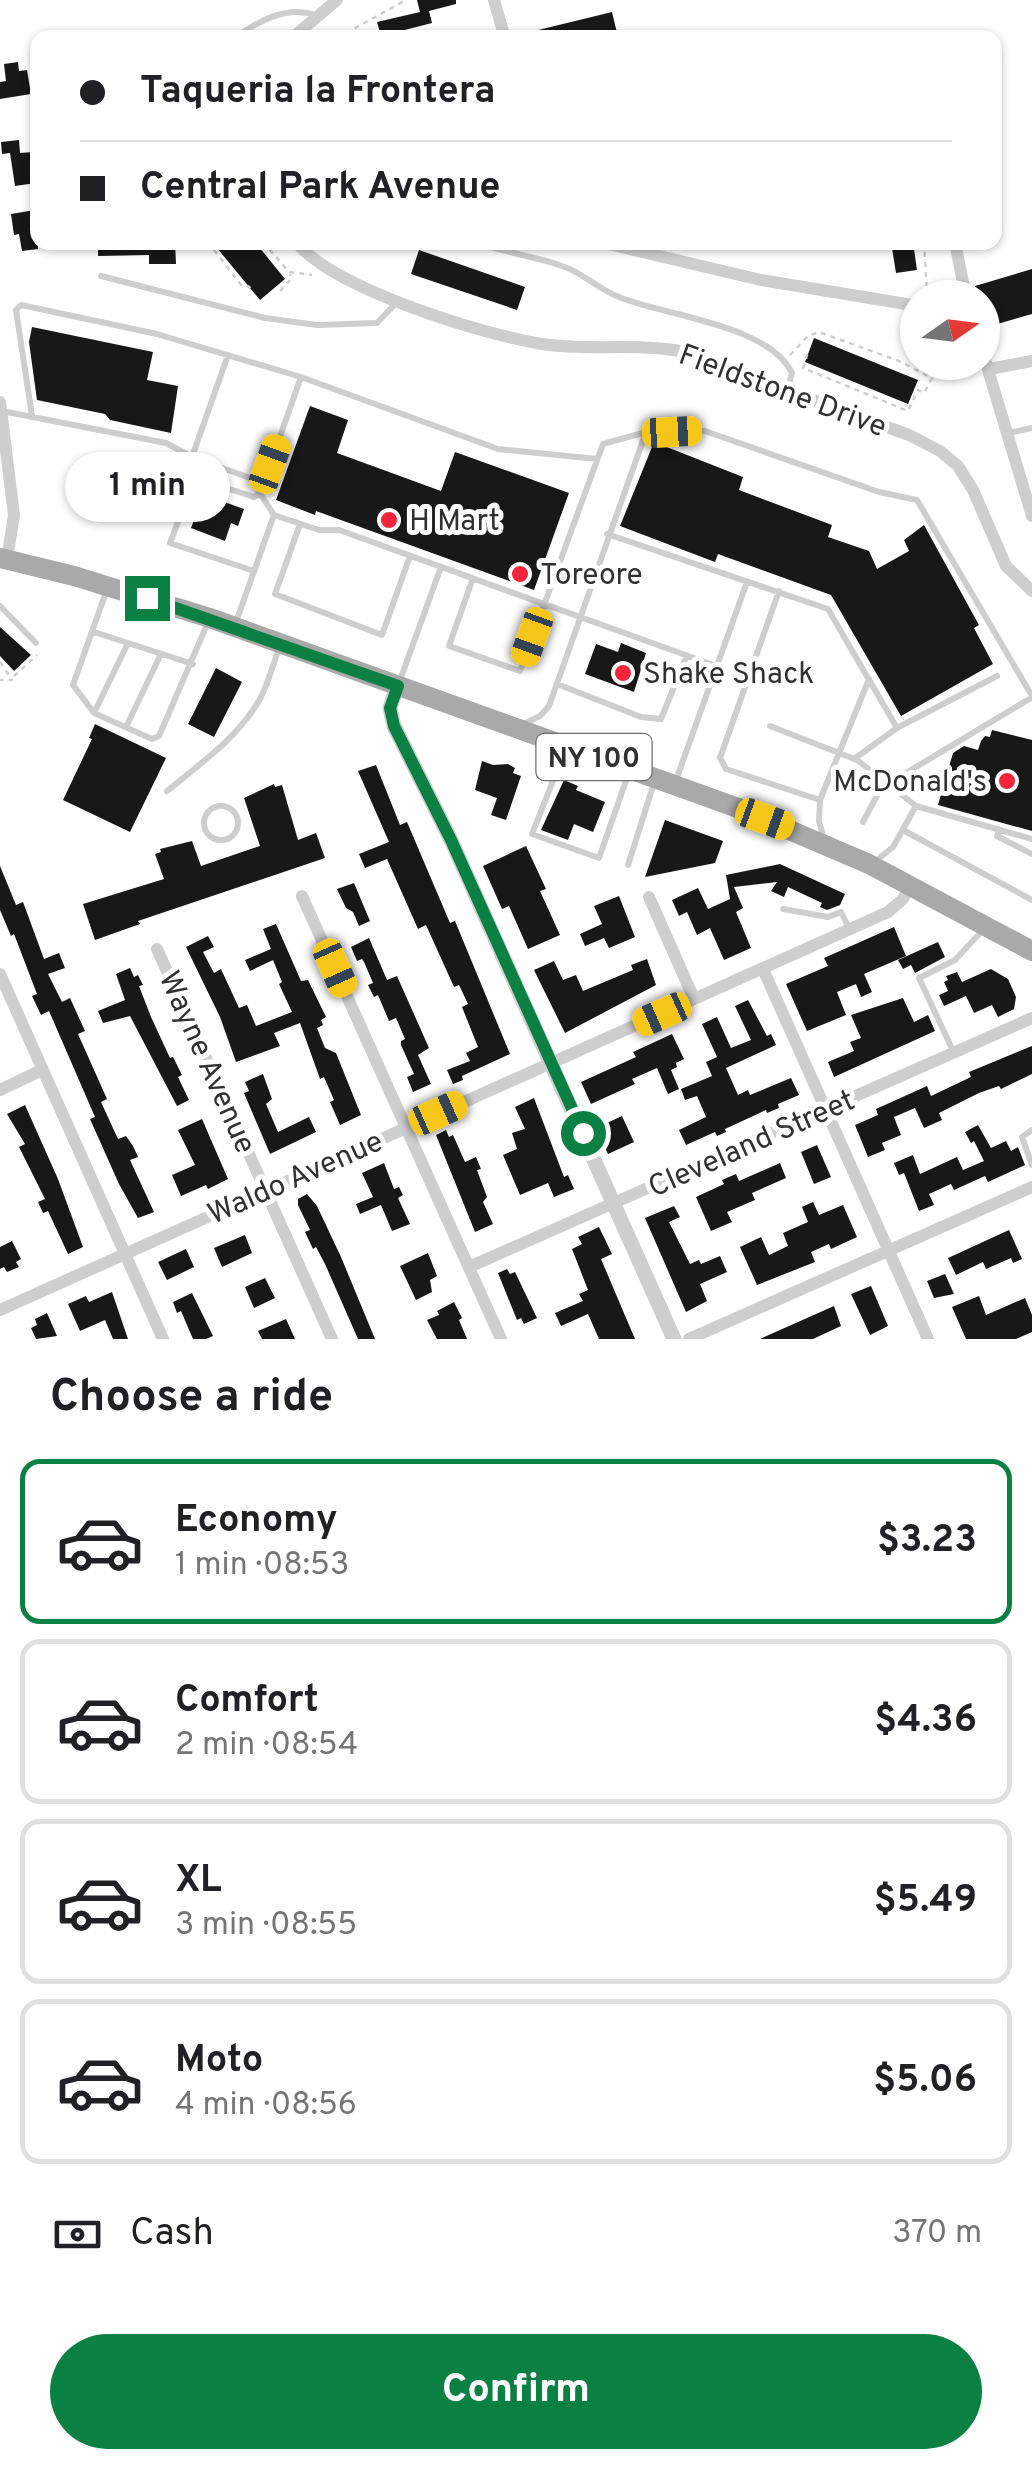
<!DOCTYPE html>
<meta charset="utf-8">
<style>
:root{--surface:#fff;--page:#f6f6f6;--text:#202124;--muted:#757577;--line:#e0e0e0;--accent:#0b8043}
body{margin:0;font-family:Overpass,sans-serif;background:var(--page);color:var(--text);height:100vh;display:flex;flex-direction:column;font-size:38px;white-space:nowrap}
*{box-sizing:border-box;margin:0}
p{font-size:32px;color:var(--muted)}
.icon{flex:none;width:55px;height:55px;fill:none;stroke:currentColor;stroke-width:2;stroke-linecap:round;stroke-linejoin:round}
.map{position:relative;height:1339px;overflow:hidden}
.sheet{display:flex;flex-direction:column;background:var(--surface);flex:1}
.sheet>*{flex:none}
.hud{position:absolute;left:30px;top:30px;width:972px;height:220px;border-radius:20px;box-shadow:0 2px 8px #0004;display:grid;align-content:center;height:220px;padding:0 50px;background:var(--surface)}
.needle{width:65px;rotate:76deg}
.buttons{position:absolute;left:900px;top:280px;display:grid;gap:20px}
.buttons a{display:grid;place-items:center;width:100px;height:100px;border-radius:50%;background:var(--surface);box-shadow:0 2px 8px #0004;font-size:50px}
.end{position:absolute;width:45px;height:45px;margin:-22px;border:12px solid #0b8043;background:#fff;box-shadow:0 0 0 5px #fff}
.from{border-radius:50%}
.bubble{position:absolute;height:70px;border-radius:35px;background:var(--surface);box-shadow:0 2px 8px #0004;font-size:32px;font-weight:700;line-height:70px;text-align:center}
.car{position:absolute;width:30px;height:60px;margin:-30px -15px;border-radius:12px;box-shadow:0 0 8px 2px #0007;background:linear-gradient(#f5c518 24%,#345 0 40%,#f5c518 0 76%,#345 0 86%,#f5c518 0)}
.hud b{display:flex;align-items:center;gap:35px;height:95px;font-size:38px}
.hud b+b{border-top:2px solid var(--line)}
.hud i{width:25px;height:25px;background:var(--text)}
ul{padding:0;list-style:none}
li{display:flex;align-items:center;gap:30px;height:165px;margin:0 20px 15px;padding:0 30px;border:5px solid var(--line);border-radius:20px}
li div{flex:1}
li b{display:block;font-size:38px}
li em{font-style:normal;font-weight:700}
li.on{border-color:var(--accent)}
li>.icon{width:90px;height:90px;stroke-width:1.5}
h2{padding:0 50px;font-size:45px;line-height:120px}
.pay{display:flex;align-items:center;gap:25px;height:110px;padding:0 50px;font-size:38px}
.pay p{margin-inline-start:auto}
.cta{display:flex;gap:20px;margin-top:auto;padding:20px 50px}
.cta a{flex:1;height:115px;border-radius:60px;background:var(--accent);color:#fff;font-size:40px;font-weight:700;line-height:115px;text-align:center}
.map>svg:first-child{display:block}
.building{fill:#181818}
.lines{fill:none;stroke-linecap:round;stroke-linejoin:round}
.path{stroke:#cecece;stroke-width:2.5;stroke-dasharray:5 5;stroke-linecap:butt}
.service{stroke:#cecece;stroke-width:6}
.minor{stroke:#cecece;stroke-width:12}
.tertiary{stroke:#cecece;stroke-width:15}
.primary{stroke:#a9a9a9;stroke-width:20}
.route{stroke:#0b8043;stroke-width:12}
.poi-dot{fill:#f5263b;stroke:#fff;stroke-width:4}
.labels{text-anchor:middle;stroke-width:10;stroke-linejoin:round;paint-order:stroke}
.shield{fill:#fff;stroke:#6f6f6f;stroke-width:2.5}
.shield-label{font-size:28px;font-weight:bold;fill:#313131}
.street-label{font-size:30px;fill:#313131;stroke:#fff}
.poi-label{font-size:30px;fill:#313131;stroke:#fff;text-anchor:start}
</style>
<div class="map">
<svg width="1032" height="1339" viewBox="0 0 1032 1339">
<rect width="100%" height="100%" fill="#fff"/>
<path class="building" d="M 417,0 L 456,0 L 456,4 L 429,11 L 432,23 L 381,36 L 377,22 L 420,12 Z
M 612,12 L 617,33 L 600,38 L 526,38 L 526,33 Z
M 18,62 L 19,71 L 27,70 L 31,94 L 0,99 L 0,82 L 6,81 L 4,64 Z
M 19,140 L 20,153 L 33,152 L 36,183 L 15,186 L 10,153 L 2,154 L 1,142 Z
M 35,210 L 38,249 L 22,251 L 19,234 L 14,235 L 11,214 Z
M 98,242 L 175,242 L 176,264 L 149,264 L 149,255 L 98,256 Z
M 212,242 L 255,242 L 285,279 L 260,300 Z
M 891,242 L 913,242 L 917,270 L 896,273 Z
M 419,250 L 525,287 L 517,310 L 411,274 Z
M 1032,269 L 1032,314 L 987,327 L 982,298 L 978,298 L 975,286 Z
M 32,327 L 153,352 L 147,380 L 178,386 L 171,433 L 110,420 L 105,414 L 37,400 L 29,342 Z
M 814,338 L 918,380 L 908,404 L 805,362 Z
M 310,406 L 348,420 L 337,453 L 441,491 L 455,452 L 569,493 L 534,590 L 316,511 L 315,515 L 276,500 Z
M 654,442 L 743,477 L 739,490 L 832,525 L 828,537 L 869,551 L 877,569 L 909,551 L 904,540 L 924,525 L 979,625 L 974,628 L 993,664 L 901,716 L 831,595 L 718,554 L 715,562 L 620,526 Z
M 205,490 L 218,493 L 216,499 L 244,509 L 238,526 L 231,523 L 225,541 L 191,528 Z
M 0,627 L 31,655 L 14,671 L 0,656 Z
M 621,643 L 646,653 L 634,692 L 585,674 L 596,644 L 618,652 Z
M 216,668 L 242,682 L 214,737 L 188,724 Z
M 95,724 L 166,758 L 130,832 L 63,800 L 92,739 L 89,738 Z
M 992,730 L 1032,740 L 1032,831 L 938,805 L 953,753 L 964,746 L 978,750 L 981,741 L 985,736 L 990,737 Z
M 482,761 L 493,765 L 508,764 L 515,768 L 513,773 L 521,776 L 506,820 L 491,815 L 497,798 L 475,790 Z
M 376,765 L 400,825 L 407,822 L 450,923 L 455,921 L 510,1054 L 462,1076 L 463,1080 L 453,1084 L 447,1070 L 470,1061 L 466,1053 L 478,1047 L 462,1007 L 468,1004 L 459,985 L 454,987 L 426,925 L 418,929 L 387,859 L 365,868 L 359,854 L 389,842 L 358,771 Z
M 564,780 L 578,786 L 576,790 L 605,802 L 593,832 L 574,824 L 568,840 L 541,830 Z
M 274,784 L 275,787 L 282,785 L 298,840 L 316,833 L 325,858 L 138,921 L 140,924 L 95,940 L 83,904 L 164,879 L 155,854 L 161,852 L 160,849 L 192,841 L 201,866 L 260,846 L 244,798 Z
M 665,820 L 723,841 L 715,863 L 645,877 Z
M 526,846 L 546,889 L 540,891 L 560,935 L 528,949 L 509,906 L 502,909 L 483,866 Z
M 780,864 L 845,894 L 840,905 L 827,910 L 820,907 L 822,903 L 788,887 L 784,897 L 771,891 L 777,882 L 734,887 L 743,908 L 736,912 L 751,948 L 724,960 L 710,928 L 697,935 L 687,912 L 679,916 L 672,900 L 698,888 L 708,909 L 730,899 L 726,875 Z
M 0,866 L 16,905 L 23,902 L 44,959 L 59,953 L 65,968 L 48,974 L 62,1002 L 70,998 L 85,1031 L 78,1034 L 107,1099 L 101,1102 L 118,1139 L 126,1136 L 133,1146 L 138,1157 L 130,1160 L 154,1212 L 138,1218 L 119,1184 L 90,1119 L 95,1117 L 49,1011 L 41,1015 L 32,996 L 37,994 L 14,934 L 11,936 L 0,910 Z
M 354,883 L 370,921 L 359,926 L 353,912 L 346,908 L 337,889 Z
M 619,896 L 635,937 L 609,948 L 604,938 L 585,946 L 580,934 L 602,924 L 594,906 Z
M 276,924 L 301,981 L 308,980 L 326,1017 L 321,1020 L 323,1025 L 317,1028 L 325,1048 L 336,1053 L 361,1115 L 340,1125 L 330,1102 L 334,1100 L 324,1077 L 320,1079 L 300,1023 L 274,1033 L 280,1046 L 236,1062 L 220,1017 L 186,947 L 208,936 L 214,947 L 203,952 L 214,973 L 221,969 L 239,1008 L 247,1005 L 256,1026 L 292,1012 L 279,984 L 282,982 L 273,960 L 250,971 L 245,960 L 271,949 L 263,929 Z
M 894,927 L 906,956 L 864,974 L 872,992 L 861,997 L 856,984 L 837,992 L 846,1015 L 807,1031 L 786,984 L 828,966 L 824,958 Z
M 369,938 L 387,980 L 397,976 L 429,1048 L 418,1055 L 431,1084 L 413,1092 L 407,1077 L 414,1074 L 401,1045 L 401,1041 L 405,1039 L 396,1018 L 389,1021 L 378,995 L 374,997 L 368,985 L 373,983 L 364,962 L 362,959 L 357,961 L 351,947 Z
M 938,942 L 945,957 L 915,973 L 911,965 L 903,969 L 898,960 Z
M 647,959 L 656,985 L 565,1033 L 534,970 L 554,961 L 563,980 L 576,975 L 583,991 L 633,970 L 631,965 Z
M 130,968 L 134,977 L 138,975 L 143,985 L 139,986 L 151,1017 L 170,1058 L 173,1057 L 182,1075 L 178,1077 L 189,1100 L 177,1106 L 130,1016 L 103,1023 L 98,1011 L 125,1000 L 116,974 Z
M 991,969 L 1008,979 L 1016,997 L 1014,1009 L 998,1017 L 992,1005 L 974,1013 L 966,996 L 944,1006 L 939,995 L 948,991 L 944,982 L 948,980 L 946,976 L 957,972 L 962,982 Z
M 903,998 L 914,1022 L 928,1015 L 935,1031 L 834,1077 L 828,1062 L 854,1051 L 850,1042 L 861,1038 L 851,1015 Z
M 748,1000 L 767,1036 L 771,1034 L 776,1045 L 726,1068 L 738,1095 L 748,1090 L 750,1095 L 791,1078 L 799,1095 L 778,1104 L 779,1108 L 767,1113 L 766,1110 L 725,1129 L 726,1132 L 717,1136 L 715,1132 L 686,1145 L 679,1130 L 706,1117 L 697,1096 L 685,1100 L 681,1089 L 712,1076 L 706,1062 L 717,1057 L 702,1024 L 717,1017 L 731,1048 L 751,1040 L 735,1006 Z
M 672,1034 L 684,1059 L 676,1063 L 677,1067 L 671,1070 L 679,1089 L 668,1094 L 657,1068 L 632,1079 L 635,1084 L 591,1104 L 581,1082 L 636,1057 L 633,1052 Z
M 1032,1046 L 1032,1074 L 1001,1089 L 999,1086 L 979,1093 L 939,1113 L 942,1120 L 924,1128 L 915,1108 L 894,1117 L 901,1135 L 882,1143 L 885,1150 L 868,1157 L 855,1125 L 878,1115 L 876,1109 L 927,1086 L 931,1096 L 971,1077 L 969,1072 Z
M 263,1074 L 272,1099 L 266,1104 L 278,1132 L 309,1117 L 316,1132 L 270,1154 L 244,1093 L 249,1091 L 245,1082 Z
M 534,1098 L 564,1177 L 568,1175 L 574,1189 L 554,1197 L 548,1183 L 520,1195 L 503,1155 L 517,1149 L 512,1133 L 525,1129 L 515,1107 Z
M 25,1105 L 58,1179 L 83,1247 L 68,1254 L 48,1211 L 43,1213 L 38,1202 L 45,1199 L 19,1147 L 25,1144 L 7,1114 Z
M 622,1116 L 634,1142 L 608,1154 L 596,1128 Z
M 202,1119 L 228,1179 L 208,1189 L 206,1185 L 181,1196 L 172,1175 L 195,1165 L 178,1130 Z
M 978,1125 L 991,1148 L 1006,1141 L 1011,1151 L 1018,1147 L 1025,1165 L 988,1182 L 985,1176 L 954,1190 L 951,1184 L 929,1194 L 934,1205 L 919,1211 L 904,1173 L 899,1175 L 894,1163 L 913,1155 L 920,1174 L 957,1157 L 963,1170 L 984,1161 L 974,1141 L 971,1143 L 965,1132 Z
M 446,1130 L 449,1137 L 453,1135 L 465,1162 L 476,1157 L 481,1169 L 477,1170 L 487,1197 L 483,1202 L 493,1224 L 475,1232 L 436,1135 Z
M 817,1145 L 831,1177 L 814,1184 L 801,1152 Z
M 384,1163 L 394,1189 L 399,1187 L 403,1195 L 398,1198 L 410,1224 L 392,1231 L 381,1205 L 360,1214 L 356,1204 L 373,1197 L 362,1173 Z
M 780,1163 L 786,1178 L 752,1193 L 755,1200 L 727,1212 L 732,1222 L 711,1231 L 696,1197 L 724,1184 L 722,1180 L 736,1174 L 739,1181 Z
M 307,1194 L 317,1206 L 341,1257 L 375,1339 L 358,1339 L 325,1264 L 316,1247 L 313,1249 L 305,1232 L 310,1230 L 298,1205 L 298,1199 Z
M 813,1202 L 819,1215 L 843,1205 L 857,1237 L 831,1249 L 829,1244 L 811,1252 L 815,1262 L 757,1285 L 740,1247 L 761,1237 L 769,1255 L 788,1246 L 783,1233 L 808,1222 L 802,1207 Z
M 674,1206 L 680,1217 L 669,1222 L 690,1264 L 699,1260 L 701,1264 L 720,1256 L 727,1272 L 700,1284 L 707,1301 L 686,1312 L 645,1218 Z
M 599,1227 L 612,1254 L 601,1259 L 635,1339 L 599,1339 L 588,1314 L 561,1326 L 555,1313 L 583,1301 L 579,1294 L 588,1290 L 572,1249 L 582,1244 L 578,1237 Z
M 1009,1230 L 1022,1259 L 1013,1263 L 1011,1258 L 986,1269 L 983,1262 L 956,1275 L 948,1258 Z
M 245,1235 L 252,1253 L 222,1267 L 214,1248 Z
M 12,1241 L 21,1259 L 16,1262 L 19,1267 L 7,1272 L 4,1267 L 0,1269 L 0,1247 Z
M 186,1249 L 194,1267 L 167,1280 L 158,1262 Z
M 428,1253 L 437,1276 L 430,1280 L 432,1292 L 416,1300 L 400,1266 Z
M 507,1269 L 510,1274 L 515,1272 L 537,1318 L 524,1324 L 521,1318 L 517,1320 L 498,1273 Z
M 945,1274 L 954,1294 L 934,1298 L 927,1281 Z
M 265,1278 L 275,1298 L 254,1308 L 245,1287 Z
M 871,1286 L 888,1326 L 870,1335 L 851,1294 Z
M 112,1292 L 128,1339 L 113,1339 L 105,1320 L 80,1331 L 68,1304 L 86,1296 L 89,1302 Z
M 192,1293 L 213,1336 L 206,1339 L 193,1339 L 181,1311 L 177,1313 L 173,1302 Z
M 979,1296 L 986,1315 L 1025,1298 L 1032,1315 L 1032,1332 L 1016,1339 L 966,1339 L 952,1307 Z
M 454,1302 L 462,1318 L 459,1320 L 467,1339 L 437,1339 L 427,1320 L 439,1315 L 437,1311 Z
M 834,1306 L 841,1326 L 813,1339 L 760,1339 Z
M 47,1313 L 57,1336 L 36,1339 L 31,1328 L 37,1325 L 35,1319 Z
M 286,1319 L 295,1339 L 262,1339 L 258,1331 Z"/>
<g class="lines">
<path class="path" d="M 337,38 L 406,0
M 208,242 L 242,286 L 248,286 L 253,291
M 263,242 L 289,272 L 312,275
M 924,242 L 927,296
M 280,291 L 292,278 L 290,274
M 790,355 L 808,336 L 819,332 L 899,361 L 932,378 L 924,393 L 918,390 L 908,411 L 803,368 L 808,352
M 0,662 L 12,680 L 0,680
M 14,676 L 37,655"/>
<path class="service" d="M 235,38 C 258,21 287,5 315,15
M 475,242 C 504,253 536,256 565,267 C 584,274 600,290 619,297 C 665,316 768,324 792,373 L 787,391
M 101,276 L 265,318 L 317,325 L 377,323 L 397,302
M 301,377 L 498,449 L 597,459
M 2,411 L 166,443 L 192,457 L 250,478 L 274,515 L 319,530 L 339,530 L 716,666
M 32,416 L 16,310 L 21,305 L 157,334 L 301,377 L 260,493 L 254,497 L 214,484 L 200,482 L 192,485 L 170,543 L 254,571
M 646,432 L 705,431 L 879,492 L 917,500 L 1032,696
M 1009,433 L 1032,428
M 192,457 L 228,355
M 300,524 L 275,594 L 382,635 L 410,556
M 607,534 L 828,609 L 897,728
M 473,578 L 449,646 L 520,671 L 603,444 L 646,432 L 549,706 L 540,716 L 521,725
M 779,591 L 720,758 L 726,769 L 820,800
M 106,592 L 73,685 L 94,713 L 152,739 L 159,736 L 209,620
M 0,606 L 36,643
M 236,622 L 274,515
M 94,632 L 193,664
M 399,683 L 441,567
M 557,684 L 641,717 L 661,719 L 687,655
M 94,713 L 128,643
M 770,726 L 857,760 L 916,806 L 1032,839
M 126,727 L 161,654
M 566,748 L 532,834 L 599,858 L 628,775
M 854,759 L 897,728 L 997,676
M 675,783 L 747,582
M 167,791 C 200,764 240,736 261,697 C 269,681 274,662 280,645
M204 823a17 17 0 1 1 34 0a17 17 0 1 1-34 0Z
M 863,822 L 881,788 L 1031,698
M 903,830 L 1032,900
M 1000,830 L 997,836 L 1032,854
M 824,839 L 819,821 L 820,800 L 869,679
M 876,861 L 893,847 L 916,806
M 628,865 L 655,780
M 783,909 L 828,917 L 841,912 L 849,928
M 954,1053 L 919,978 L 955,960 L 982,931
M 1032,1130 L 1022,1137 L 1032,1165"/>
<path class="minor" d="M 494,0 L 505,38
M 292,38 L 337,0
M 296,242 C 334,289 481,334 542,344 C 588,351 634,343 680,351 L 909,435 L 940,451 L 958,466 L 973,490 L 1006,566 L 1032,591
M 600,242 L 761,280 L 918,306
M 955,242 L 966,298
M 982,350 L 1032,516
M 989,369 L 1032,361
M 0,402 L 14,515 L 7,559
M 302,896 L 501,1339
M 649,897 L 694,999
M 157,949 L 332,1339
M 763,969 L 928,1339
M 0,974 L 163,1339
M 0,1090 L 42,1070
M 469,1267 L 1032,1018
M 0,1310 L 888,912 L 903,899 L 910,886
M 689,1339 L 1032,1187"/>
<path class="tertiary" d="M 397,686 L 390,708 L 394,726 L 451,840 L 674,1339"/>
<path class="primary" d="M 0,558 L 74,576 L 210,618 L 738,808 L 869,864 L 1032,951"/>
</g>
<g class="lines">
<path class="route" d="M 147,598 L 398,686 L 390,708 L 394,726 L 451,840 L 583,1133"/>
</g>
<g class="poi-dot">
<circle cx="389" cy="520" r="10"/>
<circle cx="520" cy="574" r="10"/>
<circle cx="623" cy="673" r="10"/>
<circle cx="1007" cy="781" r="10"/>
</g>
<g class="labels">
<rect class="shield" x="536.5" y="734" width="115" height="46" rx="8"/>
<g class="shield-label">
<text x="594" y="767">NY 100</text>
</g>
<g class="street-label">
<text transform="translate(783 390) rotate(20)" y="10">Fieldstone Drive</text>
<text transform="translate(208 1062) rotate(66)" y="10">Wayne Avenue</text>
<text transform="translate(751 1143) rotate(-24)" y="10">Cleveland Street</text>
<text transform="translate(295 1177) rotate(-24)" y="10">Waldo Avenue</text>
</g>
<g class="poi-label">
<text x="409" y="530">H Mart</text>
<text x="540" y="584">Toreore</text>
<text x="643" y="683">Shake Shack</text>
<text x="987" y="791" text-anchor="end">McDonald's</text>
</g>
</g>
</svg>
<div class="buttons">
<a><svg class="needle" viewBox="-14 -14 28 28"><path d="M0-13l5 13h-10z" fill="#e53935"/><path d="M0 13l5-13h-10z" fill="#757577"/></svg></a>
</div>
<i class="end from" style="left:583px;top:1133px"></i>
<i class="end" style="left:147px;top:598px"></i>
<div class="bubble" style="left:65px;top:452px;width:165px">1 min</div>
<i class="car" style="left:672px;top:432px;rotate:87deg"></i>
<i class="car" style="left:270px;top:464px;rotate:20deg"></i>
<i class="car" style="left:532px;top:637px;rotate:200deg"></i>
<i class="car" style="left:765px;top:819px;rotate:110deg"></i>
<i class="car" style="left:335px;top:968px;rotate:156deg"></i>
<i class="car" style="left:662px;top:1014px;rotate:246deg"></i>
<i class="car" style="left:438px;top:1113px;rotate:66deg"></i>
<div class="hud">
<b><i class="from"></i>Taqueria la Frontera</b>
<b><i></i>Central Park Avenue</b>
</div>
</div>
<section class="sheet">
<h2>Choose a ride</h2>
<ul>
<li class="on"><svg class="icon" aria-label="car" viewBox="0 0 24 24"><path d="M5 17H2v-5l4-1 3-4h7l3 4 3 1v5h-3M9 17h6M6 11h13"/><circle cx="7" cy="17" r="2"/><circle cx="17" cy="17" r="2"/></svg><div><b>Economy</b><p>1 min · 08:53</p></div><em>$3.23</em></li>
<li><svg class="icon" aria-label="car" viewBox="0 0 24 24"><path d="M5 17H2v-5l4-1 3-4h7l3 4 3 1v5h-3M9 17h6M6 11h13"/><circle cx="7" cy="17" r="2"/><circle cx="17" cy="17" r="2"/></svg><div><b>Comfort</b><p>2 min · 08:54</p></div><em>$4.36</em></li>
<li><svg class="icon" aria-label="car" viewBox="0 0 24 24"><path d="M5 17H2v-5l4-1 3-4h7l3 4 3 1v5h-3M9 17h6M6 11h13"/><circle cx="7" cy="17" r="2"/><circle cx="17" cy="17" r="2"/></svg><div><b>XL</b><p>3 min · 08:55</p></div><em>$5.49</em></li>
<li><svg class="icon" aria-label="car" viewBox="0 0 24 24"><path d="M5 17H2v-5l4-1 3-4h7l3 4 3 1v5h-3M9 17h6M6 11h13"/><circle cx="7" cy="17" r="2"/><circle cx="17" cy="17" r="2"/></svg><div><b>Moto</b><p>4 min · 08:56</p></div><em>$5.06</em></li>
</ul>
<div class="pay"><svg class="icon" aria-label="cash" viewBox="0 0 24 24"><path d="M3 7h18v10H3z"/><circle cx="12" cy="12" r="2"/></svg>Cash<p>370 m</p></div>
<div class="cta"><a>Confirm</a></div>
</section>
